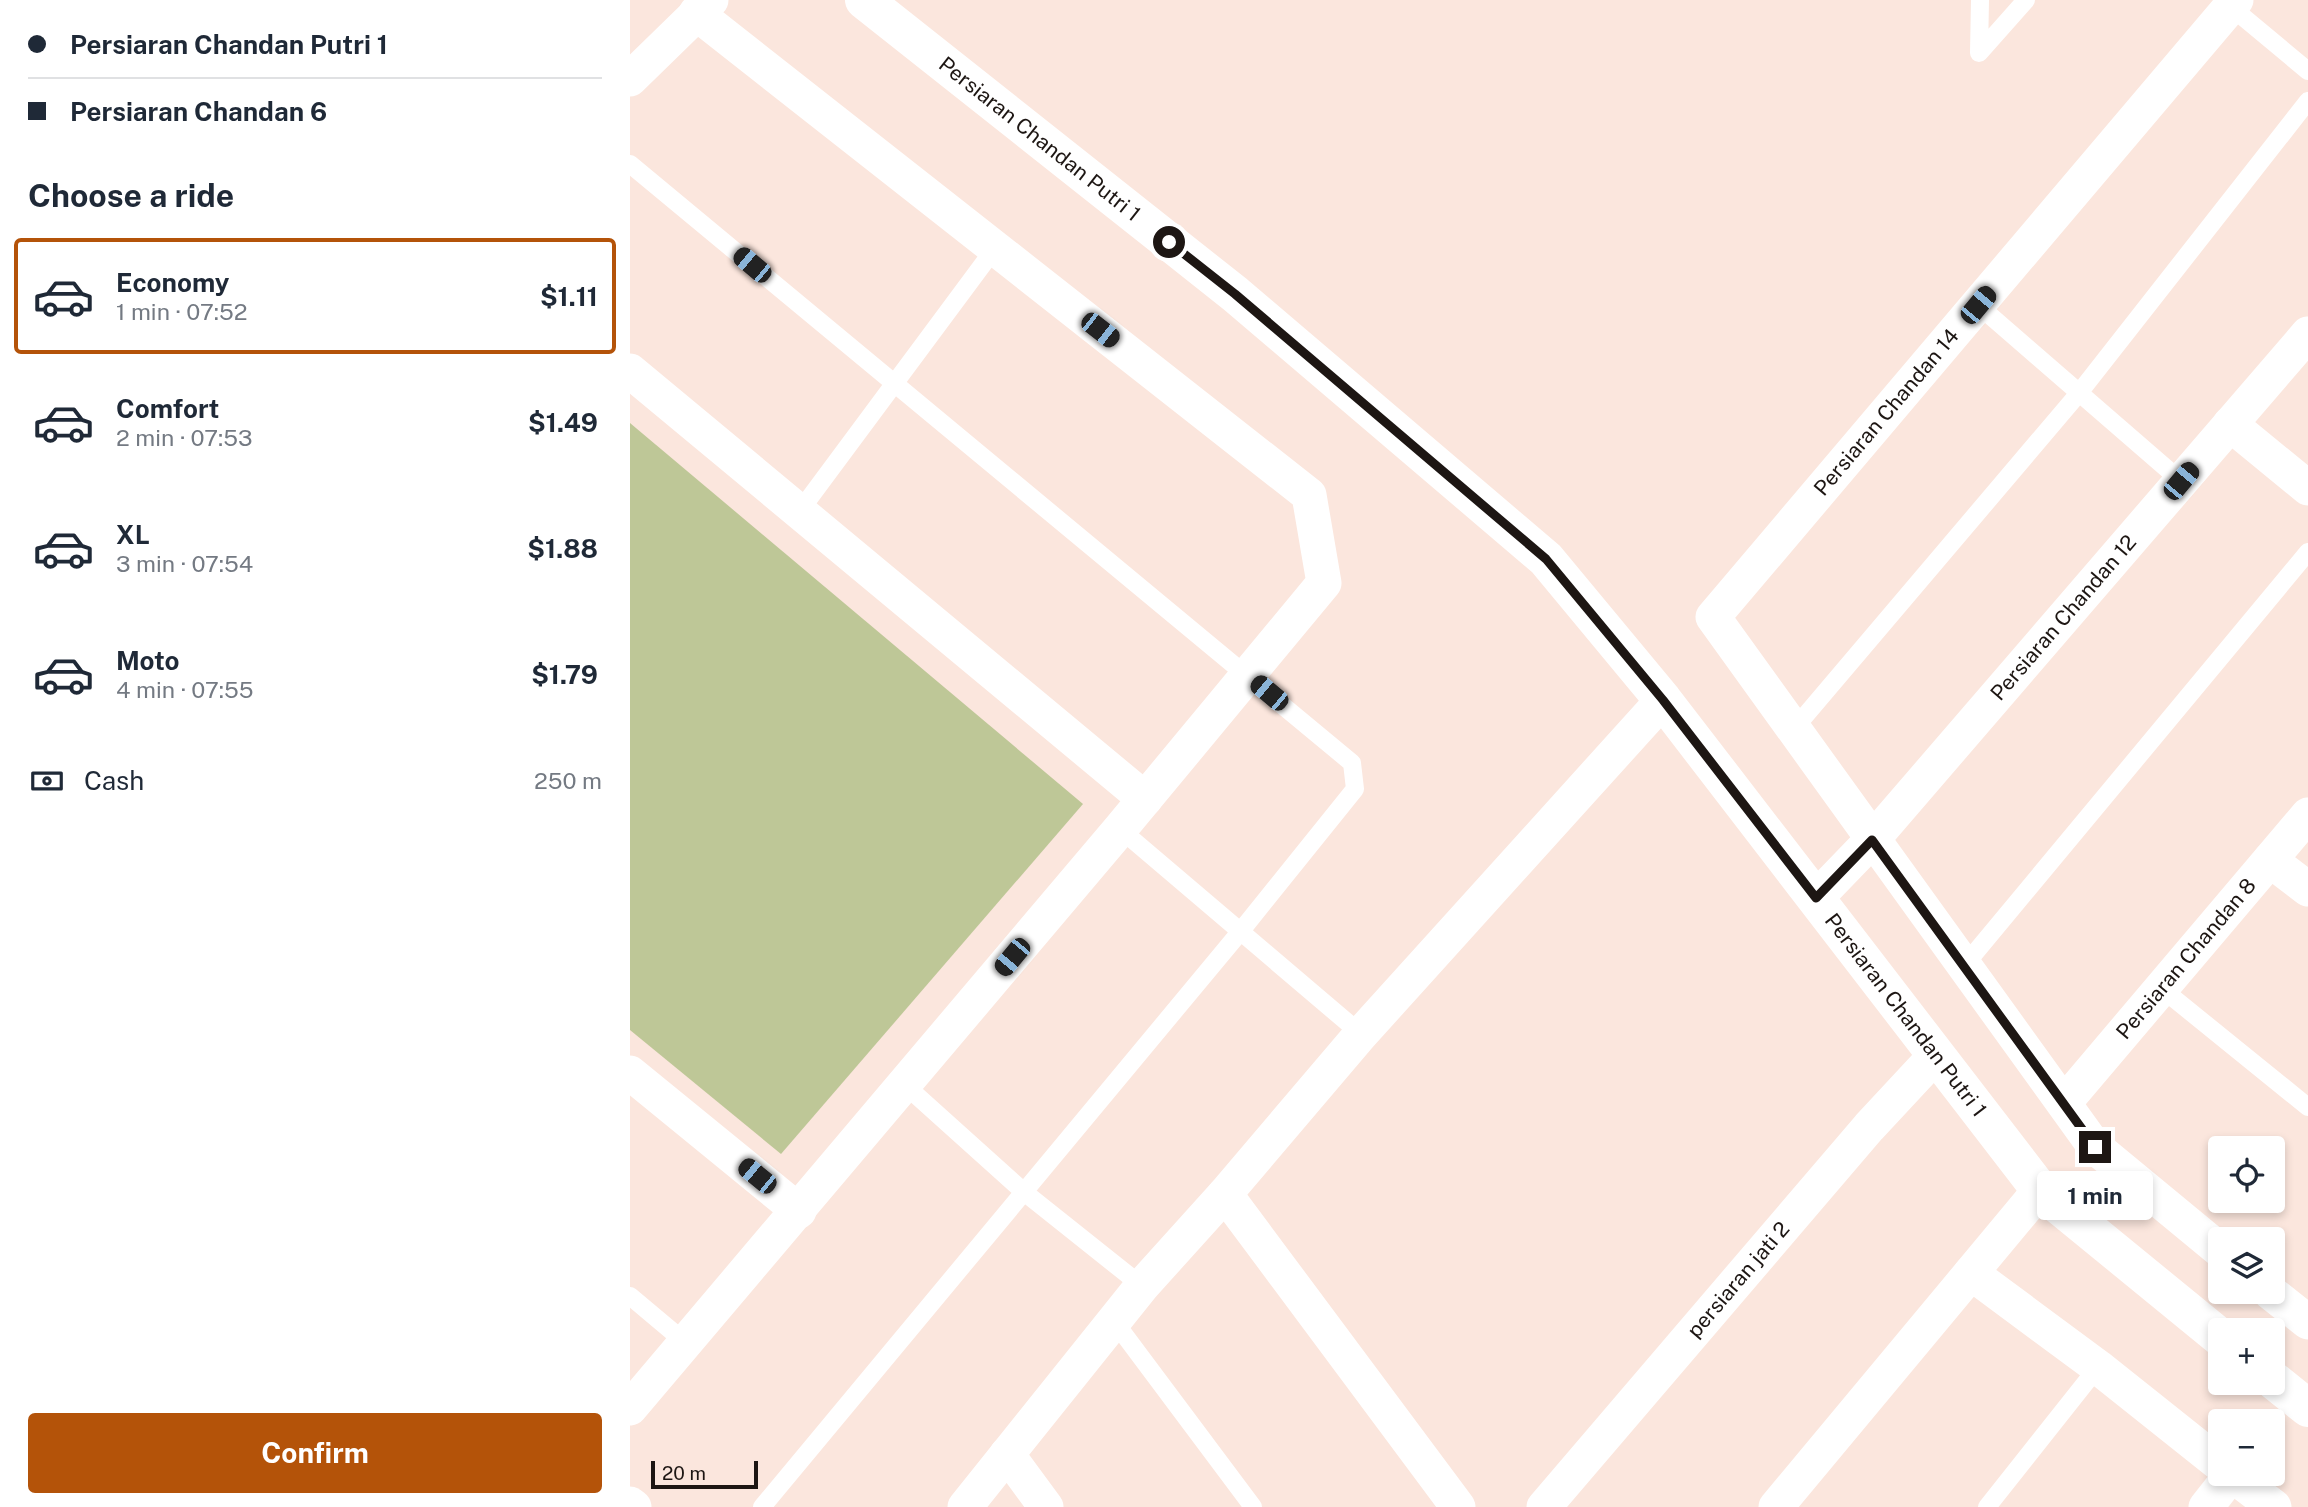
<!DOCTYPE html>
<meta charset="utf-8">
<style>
:root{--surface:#fff;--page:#f2f2f3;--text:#1f2937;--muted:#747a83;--line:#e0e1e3;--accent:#b45309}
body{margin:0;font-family:"Public Sans",sans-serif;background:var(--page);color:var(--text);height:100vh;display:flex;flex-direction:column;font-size:26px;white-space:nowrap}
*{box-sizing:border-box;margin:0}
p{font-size:23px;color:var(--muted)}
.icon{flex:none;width:38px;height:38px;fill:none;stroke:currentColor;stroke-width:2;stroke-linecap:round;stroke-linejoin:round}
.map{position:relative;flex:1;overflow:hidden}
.details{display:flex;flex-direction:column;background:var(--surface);width:630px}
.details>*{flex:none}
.hud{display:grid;align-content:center;height:154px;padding:0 28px;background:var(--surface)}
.buttons{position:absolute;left:1578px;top:1136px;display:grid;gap:14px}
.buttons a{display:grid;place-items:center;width:77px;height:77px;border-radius:7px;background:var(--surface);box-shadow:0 4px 10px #0003;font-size:35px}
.scale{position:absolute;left:21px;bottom:18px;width:107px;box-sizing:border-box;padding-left:7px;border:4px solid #1d1613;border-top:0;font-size:19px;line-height:24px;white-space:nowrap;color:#1d1613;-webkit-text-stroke:5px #fbe6dd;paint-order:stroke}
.end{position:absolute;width:32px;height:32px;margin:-16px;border:9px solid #1d1613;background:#fff;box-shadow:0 0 0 4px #fff}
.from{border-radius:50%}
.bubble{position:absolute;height:49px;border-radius:7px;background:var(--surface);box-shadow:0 4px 10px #0003;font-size:23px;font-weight:700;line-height:49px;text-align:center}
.car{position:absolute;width:21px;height:42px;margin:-21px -10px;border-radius:9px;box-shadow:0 0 5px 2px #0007;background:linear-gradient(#222 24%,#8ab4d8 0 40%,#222 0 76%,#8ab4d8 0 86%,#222 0)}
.hud b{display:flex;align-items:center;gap:24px;height:66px;font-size:26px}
.hud b+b{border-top:2px solid var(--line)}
.hud i{width:18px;height:18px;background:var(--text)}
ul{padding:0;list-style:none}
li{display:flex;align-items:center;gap:21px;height:116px;margin:0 14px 10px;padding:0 14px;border:4px solid transparent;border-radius:7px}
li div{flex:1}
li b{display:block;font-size:26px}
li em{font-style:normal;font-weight:700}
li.current{border-color:var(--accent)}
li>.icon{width:63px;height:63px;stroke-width:1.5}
h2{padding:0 28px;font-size:32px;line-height:84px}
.pay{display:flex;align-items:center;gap:18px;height:77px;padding:0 28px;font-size:26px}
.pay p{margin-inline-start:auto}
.cta{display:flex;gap:14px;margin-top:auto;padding:14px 28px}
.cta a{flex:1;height:80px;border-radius:7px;background:var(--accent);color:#fff;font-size:28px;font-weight:700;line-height:80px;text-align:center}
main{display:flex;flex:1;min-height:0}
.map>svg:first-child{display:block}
.green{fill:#bec797}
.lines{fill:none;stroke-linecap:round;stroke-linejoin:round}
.service{stroke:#fff;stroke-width:18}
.minor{stroke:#fff;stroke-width:35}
.tertiary{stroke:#fff;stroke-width:38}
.route{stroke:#1d1613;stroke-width:9}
.labels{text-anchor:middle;stroke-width:7;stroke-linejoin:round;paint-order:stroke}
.street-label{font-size:21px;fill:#1d1613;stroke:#fbe6dd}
</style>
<main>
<section class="details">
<div class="hud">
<b><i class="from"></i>Persiaran Chandan Putri 1</b>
<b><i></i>Persiaran Chandan 6</b>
</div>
<h2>Choose a ride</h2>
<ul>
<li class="current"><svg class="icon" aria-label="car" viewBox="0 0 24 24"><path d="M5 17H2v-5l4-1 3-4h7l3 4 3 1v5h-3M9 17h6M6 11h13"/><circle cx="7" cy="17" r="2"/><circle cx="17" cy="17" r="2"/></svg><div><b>Economy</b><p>1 min · 07:52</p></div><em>$1.11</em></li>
<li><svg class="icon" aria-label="car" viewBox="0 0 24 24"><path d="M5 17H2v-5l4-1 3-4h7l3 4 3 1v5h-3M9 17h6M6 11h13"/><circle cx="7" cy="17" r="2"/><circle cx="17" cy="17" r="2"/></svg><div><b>Comfort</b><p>2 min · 07:53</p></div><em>$1.49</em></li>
<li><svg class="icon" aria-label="car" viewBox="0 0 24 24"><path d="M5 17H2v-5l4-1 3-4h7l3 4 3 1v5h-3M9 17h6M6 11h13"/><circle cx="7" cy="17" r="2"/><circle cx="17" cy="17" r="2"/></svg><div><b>XL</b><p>3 min · 07:54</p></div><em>$1.88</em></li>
<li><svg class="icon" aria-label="car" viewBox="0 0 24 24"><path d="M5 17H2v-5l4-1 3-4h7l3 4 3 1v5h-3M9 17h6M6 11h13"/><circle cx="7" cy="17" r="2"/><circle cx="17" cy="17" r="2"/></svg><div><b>Moto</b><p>4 min · 07:55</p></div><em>$1.79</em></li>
</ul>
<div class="pay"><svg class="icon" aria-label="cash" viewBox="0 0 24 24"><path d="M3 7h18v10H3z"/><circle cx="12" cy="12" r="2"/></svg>Cash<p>250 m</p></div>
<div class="cta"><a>Confirm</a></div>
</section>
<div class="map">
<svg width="1678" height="1507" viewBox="0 0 1678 1507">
<rect width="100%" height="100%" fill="#fbe6dd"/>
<path class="green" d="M 0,423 L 453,804 L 151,1154 L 0,1030 Z"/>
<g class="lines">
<path class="service" d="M 1350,0 L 1349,53 L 1396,0
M 1600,6 L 1678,71
M 0,164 L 722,763 L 725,789 L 610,932 L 132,1507
M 1348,305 L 1551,481
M 169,512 L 365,248
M 1163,730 L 1449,393 L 1678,101
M 490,829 L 731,1034
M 1334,966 L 1678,552
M 1531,988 L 1678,1107
M 275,1085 L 394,1192 L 512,1286
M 0,1296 L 56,1343
M 484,1321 L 623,1507
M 1357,1507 L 1468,1367"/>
<g class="minor">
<path d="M 0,79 L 81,0"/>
<path d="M 0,371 L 515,799"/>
<path d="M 1600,424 L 1678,488"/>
<path d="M 1640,860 L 1678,889"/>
<path id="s1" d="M 1186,898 L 1242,840 L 1678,334"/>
<path d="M 0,1073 L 169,1211"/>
<path id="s2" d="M 1434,1103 L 1678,815"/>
<path d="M 595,1194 L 828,1507"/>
<path id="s3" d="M 1591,1251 L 1465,1147 L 1083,617 L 1606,0"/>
<path d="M 1341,1273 L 1468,1367 L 1591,1465"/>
<path d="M 1640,1292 L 1678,1322"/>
<path d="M 0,1408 L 490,829 L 694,583 L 679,495 L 66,13"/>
<path d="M 377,1454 L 416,1507"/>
<path d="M 1601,1474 L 1644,1507"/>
<path d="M 0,1504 L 4,1507"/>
<path d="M 335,1507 L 512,1286 L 595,1194 L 731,1034 L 1033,700"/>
<path id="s4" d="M 914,1507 L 1239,1127 L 1306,1055"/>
<path d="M 1146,1507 L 1410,1190"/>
<path d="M 1576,1507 L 1602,1474"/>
</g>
<g class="tertiary">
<path id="s5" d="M 234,0 L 605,294 L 916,559 L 1033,700 L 1410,1190 L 1591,1338"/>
<path d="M 1643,1380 L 1678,1408"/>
</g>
</g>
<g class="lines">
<path class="route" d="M 539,242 L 605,294 L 916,559 L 1033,700 L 1186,898 L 1242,840 L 1465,1147"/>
</g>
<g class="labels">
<g class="street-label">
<text dy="7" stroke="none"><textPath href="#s5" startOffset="224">Persiaran Chandan Putri 1</textPath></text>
<text dy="7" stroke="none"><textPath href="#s3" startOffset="1085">Persiaran Chandan 14</textPath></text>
<text dy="7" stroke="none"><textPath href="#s1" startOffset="374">Persiaran Chandan 12</textPath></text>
<text dy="7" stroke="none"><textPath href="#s2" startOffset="189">Persiaran Chandan 8</textPath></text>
<text dy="7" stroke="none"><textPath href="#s5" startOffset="1463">Persiaran Chandan Putri 1</textPath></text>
<text dy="7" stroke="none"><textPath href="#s4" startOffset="299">persiaran jati 2</textPath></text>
</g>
</g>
</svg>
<div class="buttons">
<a><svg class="icon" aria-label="locate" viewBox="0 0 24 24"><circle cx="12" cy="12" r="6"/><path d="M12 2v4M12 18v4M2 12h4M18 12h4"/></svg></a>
<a><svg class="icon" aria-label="layers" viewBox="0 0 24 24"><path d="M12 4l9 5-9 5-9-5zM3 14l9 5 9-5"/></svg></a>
<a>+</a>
<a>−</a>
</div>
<div class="scale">20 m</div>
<i class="end from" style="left:539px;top:242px"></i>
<i class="end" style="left:1465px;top:1147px"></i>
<div class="bubble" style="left:1407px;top:1171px;width:116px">1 min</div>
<i class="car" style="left:122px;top:265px;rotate:310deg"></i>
<i class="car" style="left:1348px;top:305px;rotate:40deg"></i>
<i class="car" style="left:470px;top:330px;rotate:128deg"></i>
<i class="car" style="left:1551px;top:481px;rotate:40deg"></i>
<i class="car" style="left:639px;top:693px;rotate:310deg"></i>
<i class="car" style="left:382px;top:957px;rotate:220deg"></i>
<i class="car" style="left:127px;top:1176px;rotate:309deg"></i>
</div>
</main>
